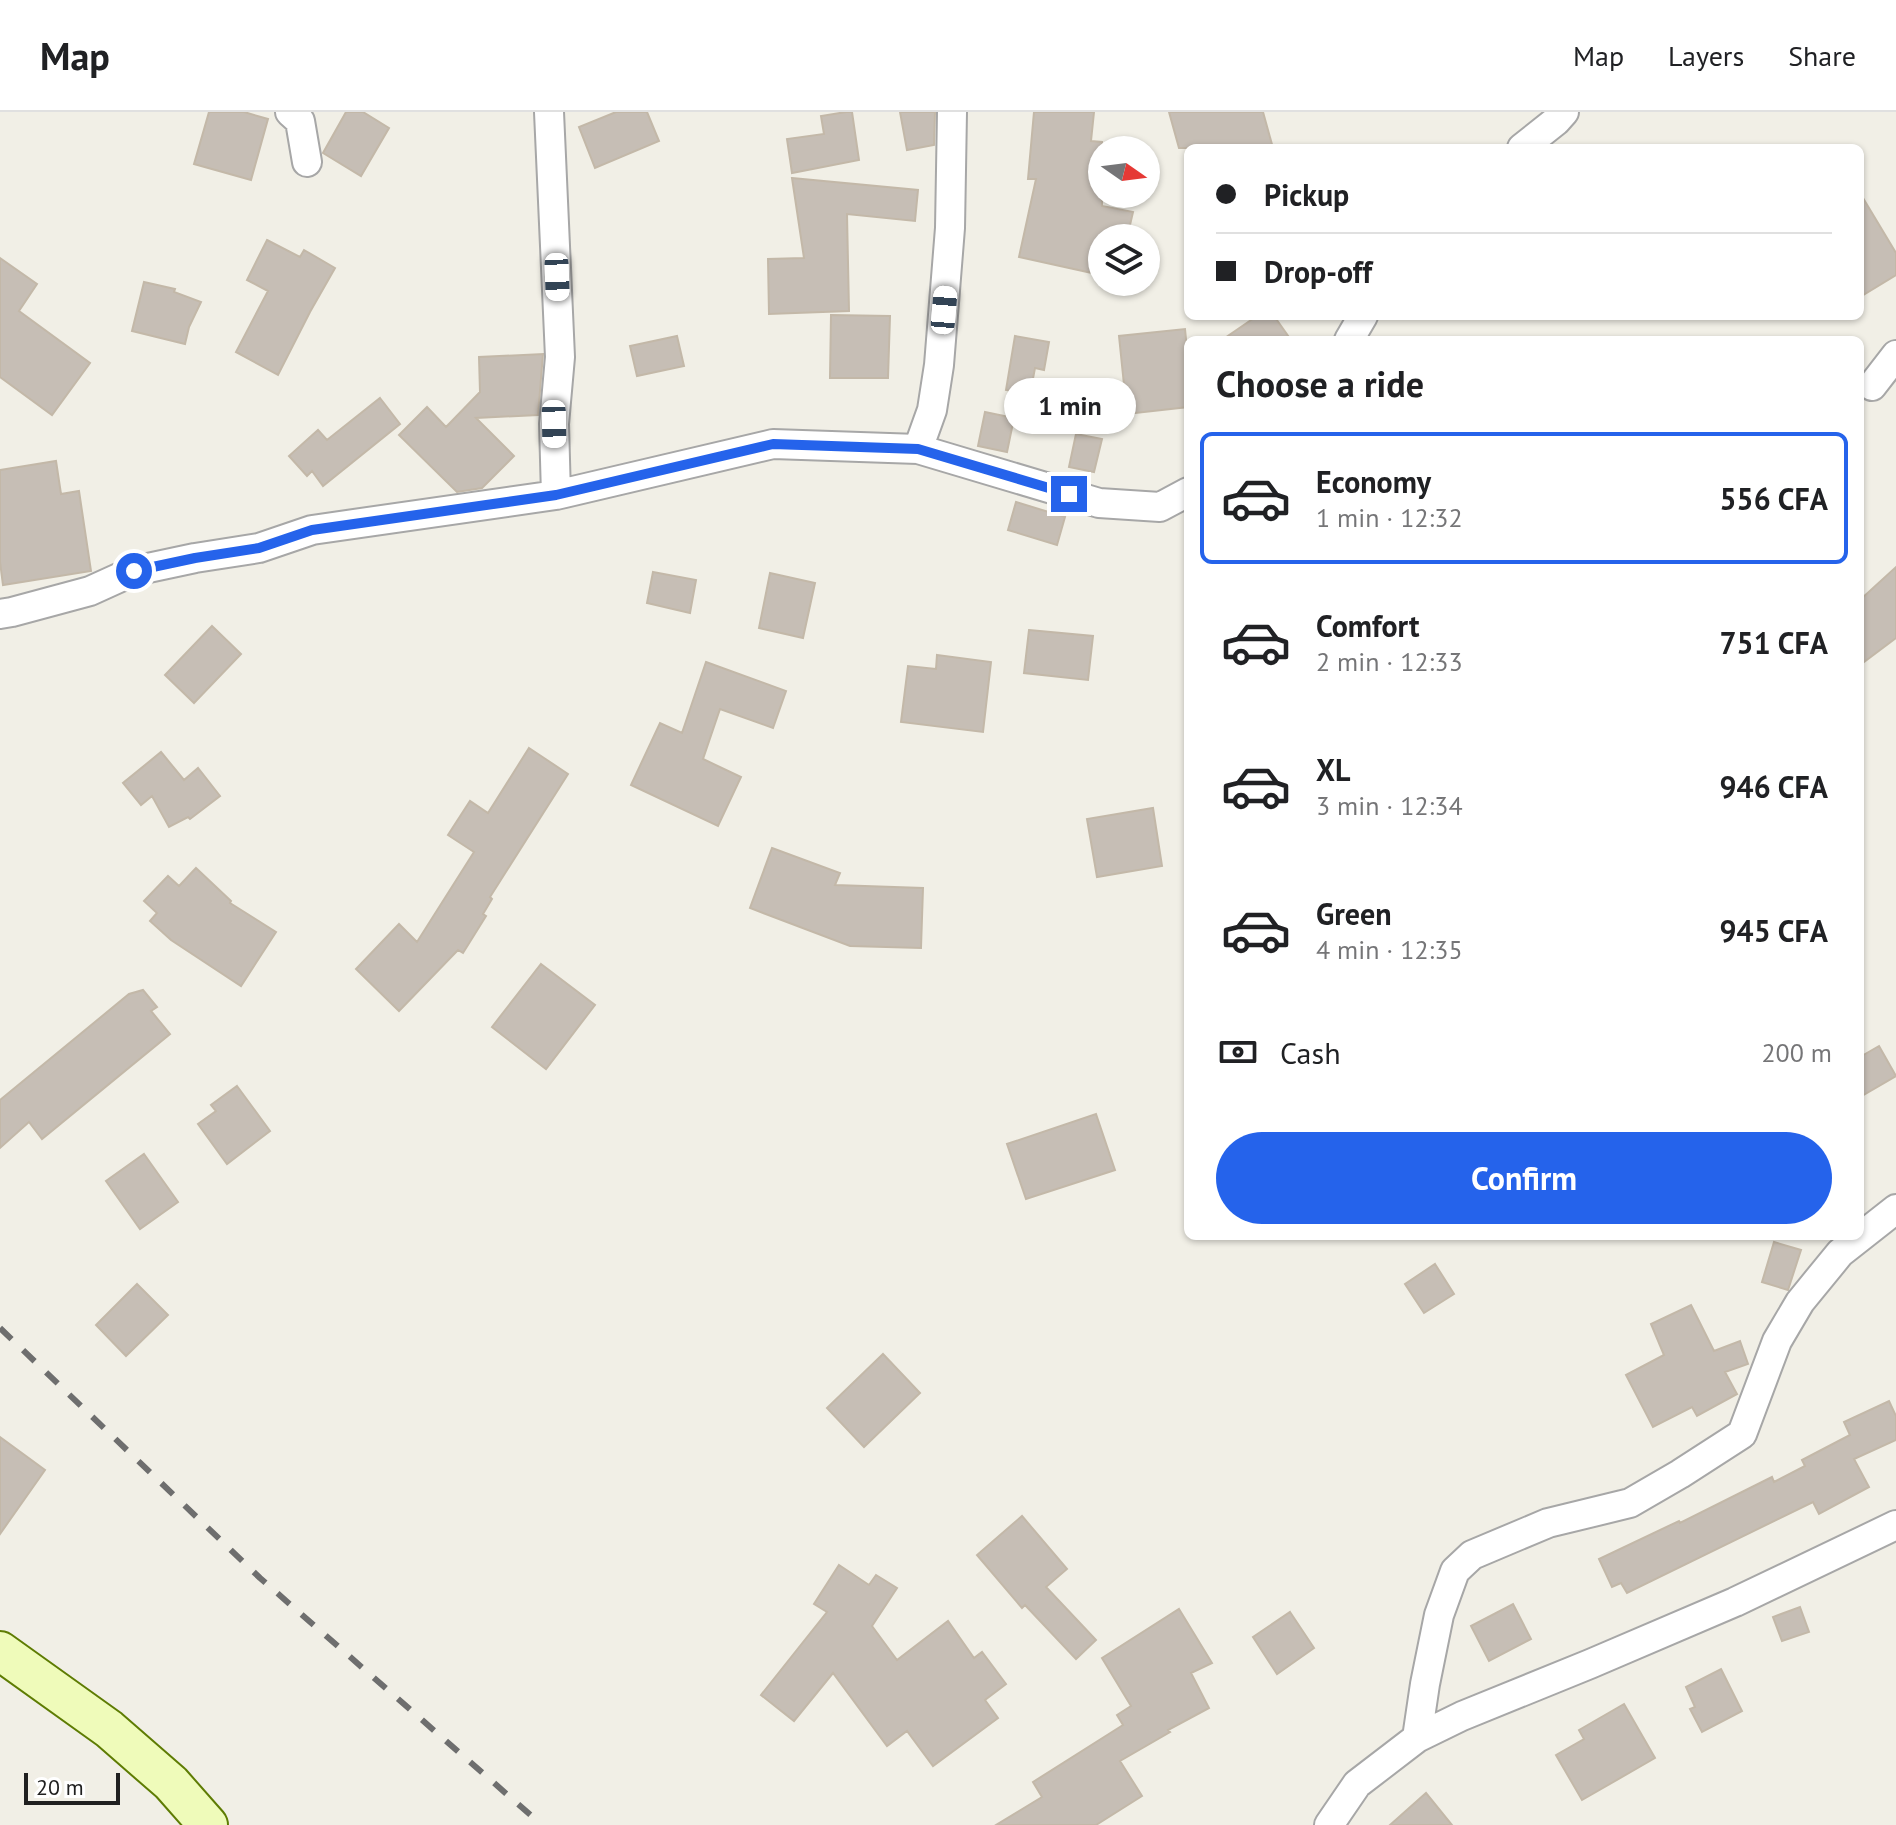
<!DOCTYPE html>
<meta charset="utf-8">
<style>
:root{--surface:#fff;--page:#f2f2f2;--text:#202124;--muted:#757577;--line:#e0e0e0;--accent:#2563eb}
body{margin:0;font-family:"PT Sans",sans-serif;background:var(--page);color:var(--text);height:100vh;display:flex;flex-direction:column;font-size:30px;white-space:nowrap}
*{box-sizing:border-box;margin:0}
p{font-size:26px;color:var(--muted)}
.icon{flex:none;width:44px;height:44px;fill:none;stroke:currentColor;stroke-width:2;stroke-linecap:round;stroke-linejoin:round}
.map{position:relative;flex:1;overflow:hidden}
.drawer{position:absolute;left:1184px;top:224px;width:680px;height:904px;display:flex;flex-direction:column;background:var(--surface);border-radius:12px;box-shadow:0 2px 6px #0004}
.drawer>*{flex:none}
.guide{position:absolute;left:1184px;top:32px;width:680px;height:176px;border-radius:12px;box-shadow:0 2px 6px #0004;display:grid;align-content:center;height:176px;padding:0 32px;background:var(--surface)}
.needle{width:52px;rotate:104deg}
.tools{position:absolute;left:1088px;top:24px;display:grid;gap:16px}
.tools a{display:grid;place-items:center;width:72px;height:72px;border-radius:50%;background:var(--surface);box-shadow:0 2px 6px #0004;font-size:40px}
.scale{position:absolute;left:24px;bottom:20px;width:96px;box-sizing:border-box;padding-left:8px;border:4px solid #202020;border-top:0;font-size:22px;line-height:28px;white-space:nowrap;color:#202020;-webkit-text-stroke:6px #fff;paint-order:stroke}
.end{position:absolute;width:36px;height:36px;margin:-18px;border:10px solid #2563eb;background:#fff;box-shadow:0 0 0 4px #fff}
.from{border-radius:50%}
.bubble{position:absolute;height:56px;border-radius:28px;background:var(--surface);box-shadow:0 2px 6px #0004;font-size:26px;font-weight:700;line-height:56px;text-align:center}
.car{position:absolute;width:24px;height:48px;margin:-24px -12px;border-radius:10px;box-shadow:0 0 6px 2px #0007;background:linear-gradient(#fff 24%,#345 0 40%,#fff 0 76%,#345 0 86%,#fff 0)}
.guide b{display:flex;align-items:center;gap:28px;height:76px;font-size:30px}
.guide b+b{border-top:2px solid var(--line)}
.guide i{width:20px;height:20px;background:var(--text)}
ul{padding:0;list-style:none}
li{display:flex;align-items:center;gap:24px;height:132px;margin:0 16px 12px;padding:0 16px;border:4px solid transparent;border-radius:12px}
li div{flex:1}
li b{display:block;font-size:30px}
li em{font-style:normal;font-weight:700}
li.on{border-color:var(--accent)}
li>.icon{width:72px;height:72px;stroke-width:1.5}
h2{padding:0 32px;font-size:36px;line-height:96px}
.pay{display:flex;align-items:center;gap:20px;height:88px;padding:0 32px;font-size:30px}
.pay p{margin-inline-start:auto}
.button{display:flex;gap:16px;margin-top:auto;padding:16px 32px}
.button a{flex:1;height:92px;border-radius:48px;background:var(--accent);color:#fff;font-size:32px;font-weight:700;line-height:92px;text-align:center}
header{display:flex;align-items:center;gap:48px;box-sizing:border-box;height:112px;padding:0 40px;background:var(--surface);border-bottom:2px solid var(--line)}
header strong{font-size:38px}
nav{display:flex;gap:44px;margin-inline-start:auto;font-size:28px}
.map>svg:first-child{display:block}
.building{fill:#c6beb5;stroke:#c3b8a8;stroke-width:2}
.lines{fill:none;stroke-linecap:round;stroke-linejoin:round}
.street-casing{stroke:#a7a7a7;stroke-width:32}
.secondary-casing{stroke:#5e7c03;stroke-width:42}
.street{stroke:#fff;stroke-width:28}
.secondary{stroke:#effbba;stroke-width:38}
.rail{stroke:#6e6e6e;stroke-width:6;stroke-dasharray:16 16;stroke-linecap:butt}
.route{stroke:#2563eb;stroke-width:10}
</style>
<header>
<strong>Map</strong>
<nav><a>Map</a><a>Layers</a><a>Share</a></nav>
</header>
<div class="map">
<svg width="1896" height="1713" viewBox="0 0 1896 1713">
<rect width="100%" height="100%" fill="#f1efe6"/>
<path class="building" d="M 209,0 L 244,0 L 268,7 L 251,68 L 194,52 Z
M 346,0 L 363,0 L 389,16 L 361,64 L 323,41 Z
M 616,0 L 647,0 L 659,29 L 595,56 L 579,15 Z
M 846,0 L 852,0 L 859,48 L 792,61 L 787,27 L 824,22 L 821,4 Z
M 900,0 L 935,0 L 934,33 L 907,38 Z
M 1034,0 L 1094,0 L 1091,29 L 1102,30 L 1102,94 L 1133,100 L 1127,126 L 1102,126 L 1102,158 L 1094,156 L 1092,161 L 1019,145 L 1036,67 L 1028,67 Z
M 1169,0 L 1263,0 L 1273,36 L 1179,36 Z
M 792,66 L 918,78 L 915,109 L 847,102 L 849,199 L 769,202 L 768,147 L 804,146 Z
M 1860,81 L 1896,141 L 1896,163 L 1860,185 Z
M 267,128 L 300,145 L 304,138 L 335,156 L 310,200 L 278,263 L 236,240 L 268,179 L 247,168 Z
M 0,146 L 37,172 L 19,199 L 90,251 L 52,303 L 0,265 Z
M 144,170 L 175,177 L 174,180 L 201,190 L 189,215 L 185,232 L 132,219 Z
M 831,203 L 890,204 L 888,266 L 830,266 Z
M 1257,204 L 1274,204 L 1291,228 L 1222,228 Z
M 1185,217 L 1188,247 L 1188,295 L 1127,302 L 1119,224 Z
M 677,224 L 684,254 L 637,264 L 630,234 Z
M 1015,224 L 1049,230 L 1044,258 L 1035,256 L 1030,282 L 1006,278 Z
M 543,242 L 538,303 L 476,306 L 514,344 L 482,376 L 457,380 L 399,323 L 427,295 L 446,315 L 480,280 L 479,245 Z
M 380,286 L 400,312 L 323,374 L 312,359 L 307,364 L 289,344 L 318,318 L 327,328 Z
M 985,300 L 1014,306 L 1007,340 L 978,334 Z
M 1076,322 L 1102,327 L 1094,360 L 1069,355 Z
M 56,349 L 61,382 L 79,379 L 91,459 L 3,473 L 0,450 L 0,358 Z
M 1016,390 L 1065,405 L 1057,433 L 1008,418 Z
M 1896,455 L 1896,526 L 1860,553 L 1860,488 Z
M 653,460 L 696,468 L 690,501 L 647,491 Z
M 770,461 L 815,471 L 803,526 L 759,516 Z
M 212,514 L 241,542 L 194,591 L 165,563 Z
M 1029,518 L 1093,524 L 1088,568 L 1024,561 Z
M 937,543 L 991,550 L 983,620 L 901,610 L 908,554 L 936,557 Z
M 706,550 L 786,579 L 773,616 L 720,597 L 703,647 L 741,665 L 718,714 L 631,673 L 660,611 L 682,621 Z
M 529,636 L 568,662 L 490,785 L 492,787 L 483,802 L 486,804 L 463,841 L 458,838 L 399,899 L 356,857 L 399,812 L 417,830 L 474,740 L 448,723 L 470,689 L 488,701 Z
M 161,640 L 184,668 L 198,656 L 220,684 L 190,707 L 188,705 L 169,715 L 152,684 L 141,693 L 123,671 Z
M 1153,696 L 1162,754 L 1097,765 L 1087,707 Z
M 772,736 L 840,761 L 835,773 L 923,776 L 921,836 L 850,834 L 750,796 Z
M 196,756 L 231,789 L 230,791 L 276,820 L 241,874 L 171,828 L 150,809 L 157,801 L 144,789 L 168,764 L 179,774 Z
M 541,852 L 595,893 L 546,957 L 492,915 Z
M 143,878 L 157,895 L 151,899 L 170,922 L 42,1027 L 29,1010 L 0,1036 L 0,988 L 129,882 Z
M 1879,934 L 1896,964 L 1860,985 L 1860,945 Z
M 237,974 L 270,1019 L 227,1052 L 198,1012 L 216,999 L 211,993 Z
M 1096,1002 L 1115,1058 L 1026,1087 L 1007,1032 Z
M 144,1042 L 178,1090 L 140,1117 L 106,1069 Z
M 1774,1130 L 1801,1138 L 1788,1178 L 1762,1170 Z
M 1435,1152 L 1454,1182 L 1424,1201 L 1405,1172 Z
M 137,1172 L 168,1203 L 126,1244 L 96,1213 Z
M 1691,1193 L 1714,1239 L 1740,1229 L 1748,1252 L 1725,1260 L 1737,1282 L 1697,1304 L 1692,1295 L 1653,1315 L 1626,1263 L 1664,1243 L 1651,1212 Z
M 883,1242 L 920,1281 L 864,1335 L 827,1296 Z
M 1889,1289 L 1896,1304 L 1896,1328 L 1854,1347 L 1869,1375 L 1819,1402 L 1813,1390 L 1627,1481 L 1621,1471 L 1612,1475 L 1599,1447 L 1679,1409 L 1680,1411 L 1772,1365 L 1774,1370 L 1805,1354 L 1802,1348 L 1850,1323 L 1844,1310 Z
M 0,1325 L 45,1358 L 0,1422 Z
M 1022,1404 L 1067,1457 L 1046,1475 L 1096,1528 L 1076,1547 L 1025,1493 L 1022,1496 L 977,1443 Z
M 839,1453 L 869,1473 L 876,1463 L 897,1476 L 872,1514 L 897,1548 L 948,1509 L 974,1546 L 982,1540 L 1006,1572 L 985,1588 L 998,1606 L 933,1654 L 907,1619 L 887,1634 L 833,1561 L 794,1609 L 761,1583 L 827,1500 L 814,1492 Z
M 1513,1492 L 1531,1527 L 1489,1549 L 1471,1514 Z
M 1800,1495 L 1809,1520 L 1782,1529 L 1773,1505 Z
M 1179,1497 L 1212,1551 L 1191,1561 L 1209,1596 L 1168,1618 L 1170,1620 L 1120,1649 L 1142,1684 L 1096,1713 L 996,1713 L 1042,1685 L 1033,1670 L 1123,1613 L 1117,1603 L 1131,1594 L 1102,1546 Z
M 1290,1500 L 1314,1536 L 1277,1562 L 1253,1525 Z
M 1721,1557 L 1742,1599 L 1702,1620 L 1690,1597 L 1695,1595 L 1686,1575 Z
M 1624,1592 L 1655,1646 L 1582,1688 L 1556,1643 L 1584,1627 L 1579,1618 Z
M 1426,1681 L 1452,1713 L 1390,1713 Z"/>
<g class="lines">
<defs>
<path id="street" d="M 290,0 L 300,9 L 307,50
M 549,0 L 560,245 L 554,312 L 556,383
M 1522,36 L 1556,9 L 1564,0
M 1349,228 L 1363,204
M 1872,274 L 1896,243
M 918,337 L 932,298 L 939,253 L 950,116 L 952,0
M 0,502 L 12,500 L 90,479 L 134,459 L 195,446 L 259,436 L 312,418 L 556,383 L 773,332 L 918,337 L 1099,391 L 1160,395 L 1188,380
M 1417,1626 L 1425,1572 L 1439,1503 L 1455,1459 L 1472,1443 L 1548,1411 L 1630,1391 L 1680,1362 L 1742,1322 L 1777,1229 L 1800,1190 L 1840,1141 L 1896,1097
M 1329,1713 L 1357,1672 L 1417,1626 L 1462,1604 L 1590,1552 L 1735,1490 L 1896,1413"/>
<path id="secondary" d="M 0,1539 L 109,1617 L 171,1671 L 208,1713"/>
</defs>
<use href="#street" class="street-casing"/>
<use href="#secondary" class="secondary-casing"/>
<use href="#street" class="street"/>
<use href="#secondary" class="secondary"/>
<path class="rail" d="M 0,1216 L 260,1466 L 542,1713"/>
</g>
<g class="lines">
<path class="route" d="M 134,459 L 195,446 L 259,436 L 312,418 L 556,383 L 773,332 L 918,337 L 1069,382"/>
</g>
</svg>
<div class="tools">
<a><svg class="needle" viewBox="-14 -14 28 28"><path d="M0-13l5 13h-10z" fill="#e53935"/><path d="M0 13l5-13h-10z" fill="#757577"/></svg></a>
<a><svg class="icon" aria-label="layers" viewBox="0 0 24 24"><path d="M12 4l9 5-9 5-9-5zM3 14l9 5 9-5"/></svg></a>
</div>
<div class="scale">20 m</div>
<i class="end from" style="left:134px;top:459px"></i>
<i class="end" style="left:1069px;top:382px"></i>
<div class="bubble" style="left:1004px;top:266px;width:132px">1 min</div>
<i class="car" style="left:557px;top:165px;rotate:178deg"></i>
<i class="car" style="left:944px;top:198px;rotate:5deg"></i>
<i class="car" style="left:554px;top:312px;rotate:179deg"></i>
<div class="guide">
<b><i class="from"></i>Pickup</b>
<b><i></i>Drop-off</b>
</div>
<section class="drawer">
<h2>Choose a ride</h2>
<ul>
<li class="on"><svg class="icon" aria-label="car" viewBox="0 0 24 24"><path d="M5 17H2v-5l4-1 3-4h7l3 4 3 1v5h-3M9 17h6M6 11h13"/><circle cx="7" cy="17" r="2"/><circle cx="17" cy="17" r="2"/></svg><div><b>Economy</b><p>1 min · 12:32</p></div><em>556 CFA</em></li>
<li><svg class="icon" aria-label="car" viewBox="0 0 24 24"><path d="M5 17H2v-5l4-1 3-4h7l3 4 3 1v5h-3M9 17h6M6 11h13"/><circle cx="7" cy="17" r="2"/><circle cx="17" cy="17" r="2"/></svg><div><b>Comfort</b><p>2 min · 12:33</p></div><em>751 CFA</em></li>
<li><svg class="icon" aria-label="car" viewBox="0 0 24 24"><path d="M5 17H2v-5l4-1 3-4h7l3 4 3 1v5h-3M9 17h6M6 11h13"/><circle cx="7" cy="17" r="2"/><circle cx="17" cy="17" r="2"/></svg><div><b>XL</b><p>3 min · 12:34</p></div><em>946 CFA</em></li>
<li><svg class="icon" aria-label="car" viewBox="0 0 24 24"><path d="M5 17H2v-5l4-1 3-4h7l3 4 3 1v5h-3M9 17h6M6 11h13"/><circle cx="7" cy="17" r="2"/><circle cx="17" cy="17" r="2"/></svg><div><b>Green</b><p>4 min · 12:35</p></div><em>945 CFA</em></li>
</ul>
<div class="pay"><svg class="icon" aria-label="cash" viewBox="0 0 24 24"><path d="M3 7h18v10H3z"/><circle cx="12" cy="12" r="2"/></svg>Cash<p>200 m</p></div>
<div class="button"><a>Confirm</a></div>
</section>
</div>
